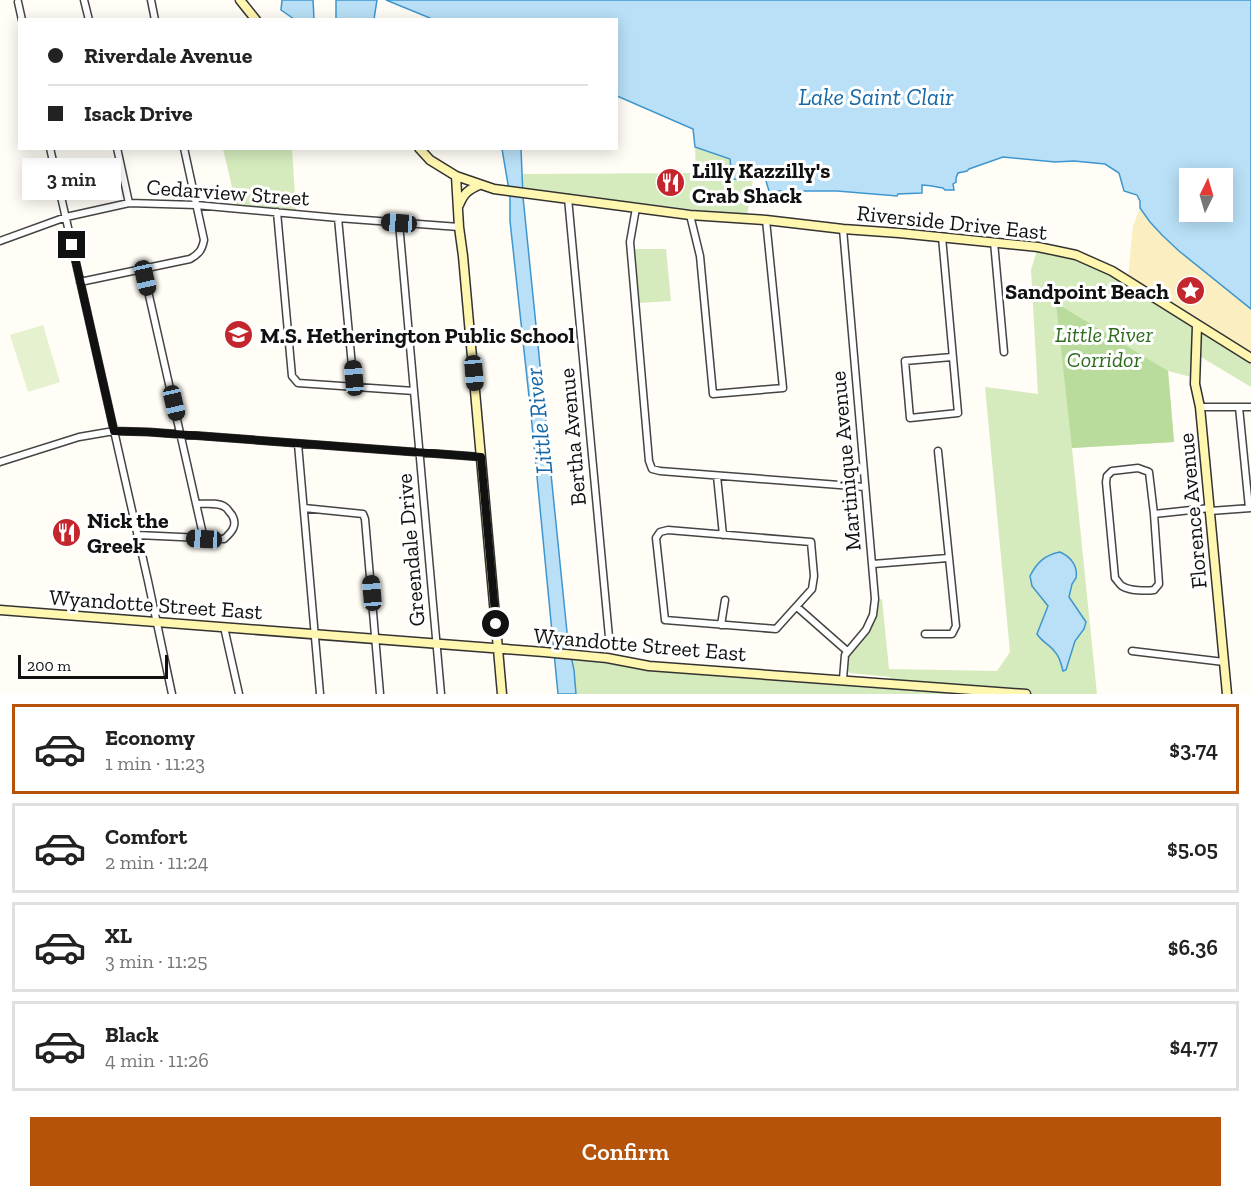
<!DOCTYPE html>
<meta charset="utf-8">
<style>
:root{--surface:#fff;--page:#f2f2f2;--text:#222;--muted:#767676;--line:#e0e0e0;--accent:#b45309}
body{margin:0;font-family:"Zilla Slab",serif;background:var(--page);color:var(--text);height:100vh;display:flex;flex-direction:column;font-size:22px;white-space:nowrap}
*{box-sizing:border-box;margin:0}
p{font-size:20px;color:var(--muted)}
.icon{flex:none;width:33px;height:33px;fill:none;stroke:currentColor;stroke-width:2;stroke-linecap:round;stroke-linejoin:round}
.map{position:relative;height:694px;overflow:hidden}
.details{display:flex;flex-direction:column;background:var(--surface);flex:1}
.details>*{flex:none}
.hud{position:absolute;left:18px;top:18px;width:600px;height:132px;border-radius:0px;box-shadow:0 3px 15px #0003;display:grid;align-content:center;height:132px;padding:0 30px;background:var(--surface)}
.needle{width:39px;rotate:5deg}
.controls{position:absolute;left:1179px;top:168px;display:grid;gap:12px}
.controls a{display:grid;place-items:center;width:54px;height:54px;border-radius:0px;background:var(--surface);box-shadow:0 3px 15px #0003;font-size:30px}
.scale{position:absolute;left:18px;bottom:15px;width:150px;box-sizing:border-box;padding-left:6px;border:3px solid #111;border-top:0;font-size:16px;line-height:21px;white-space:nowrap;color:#111;-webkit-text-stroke:4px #fff;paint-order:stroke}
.end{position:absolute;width:27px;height:27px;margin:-14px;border:8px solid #111;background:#fff;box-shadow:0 0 0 3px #fff}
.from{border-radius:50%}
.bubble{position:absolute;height:42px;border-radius:0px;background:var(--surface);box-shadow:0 3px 15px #0003;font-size:20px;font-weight:600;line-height:42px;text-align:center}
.car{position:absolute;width:18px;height:36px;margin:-18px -9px;border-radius:8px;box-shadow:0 0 4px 2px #0007;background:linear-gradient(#222 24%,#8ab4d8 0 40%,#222 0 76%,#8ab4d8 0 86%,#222 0)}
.hud b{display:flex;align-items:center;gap:21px;height:57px;font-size:22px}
.hud b+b{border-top:2px solid var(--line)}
.hud i{width:15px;height:15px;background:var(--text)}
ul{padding:10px 0 0;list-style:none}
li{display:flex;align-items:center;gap:18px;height:90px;margin:0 12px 9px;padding:0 18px;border:3px solid var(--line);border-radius:0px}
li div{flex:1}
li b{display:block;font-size:22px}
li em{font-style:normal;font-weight:600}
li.on{border-color:var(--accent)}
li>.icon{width:54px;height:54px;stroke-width:1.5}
.primary-button{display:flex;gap:12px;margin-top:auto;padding:12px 30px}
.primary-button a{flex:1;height:69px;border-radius:0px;background:var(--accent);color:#fff;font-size:24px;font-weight:600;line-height:69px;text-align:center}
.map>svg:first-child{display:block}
.green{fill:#d5ebbd}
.forest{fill:#b9dc9c}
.sand{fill:#fbeec1}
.pitch{fill:#e6f2cf}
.water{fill:#b9e0f7;stroke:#3f96cf;stroke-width:1.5;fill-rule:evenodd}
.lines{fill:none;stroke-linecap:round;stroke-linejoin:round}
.street-casing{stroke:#444;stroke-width:9}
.secondary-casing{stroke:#333;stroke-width:11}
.street{stroke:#fff;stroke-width:6}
.secondary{stroke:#fff6b0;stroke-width:8}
.route{stroke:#111;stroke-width:8}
.labels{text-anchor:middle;stroke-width:6;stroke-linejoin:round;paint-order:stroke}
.poi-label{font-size:22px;font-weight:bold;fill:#111;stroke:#fff;text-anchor:start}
.street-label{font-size:22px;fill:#111;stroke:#fff}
.park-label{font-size:22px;font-style:italic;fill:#2f6b1f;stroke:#fff}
.water-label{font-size:24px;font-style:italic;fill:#1768a6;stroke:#fff}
</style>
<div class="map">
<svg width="1251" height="694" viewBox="0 0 1251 694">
<rect width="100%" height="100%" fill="#fffdf5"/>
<path class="green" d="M 695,147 L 730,159 L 732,179 L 753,180 L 747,216 L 523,189 L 523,174 L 696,173 Z
M 223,149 L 292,149 L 296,212 L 237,208 Z
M 1038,247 L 1088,260 L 1198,326 L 1195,378 L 1168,371 L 1174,442 L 1072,448 L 1097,694 L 558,694 L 554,653 L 891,683 L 890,677 L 850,673 L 847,670 L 849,656 L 870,629 L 875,619 L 878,600 L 882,599 L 889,669 L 997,671 L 1010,652 L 985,387 L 1038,394 L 1031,270 Z
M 635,249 L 666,249 L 671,301 L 639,303 Z
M 1202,333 L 1251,364 L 1251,387 L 1201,357 Z"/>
<path class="forest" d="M 1056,303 L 1168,371 L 1174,442 L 1072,448 Z"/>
<path class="sand" d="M 1140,208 C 1169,249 1213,277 1251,309 L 1251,355 L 1128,277 L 1133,226 Z"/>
<path class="pitch" d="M 43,325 L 60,382 L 28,392 L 10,335 Z"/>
<path class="water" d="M 282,0 L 313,0 L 314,19 L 294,19 L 281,10 Z
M 336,0 L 377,0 L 374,19 L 336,19 Z
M 386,0 L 1251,0 L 1251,309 L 1179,251 L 1162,235 L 1150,222 L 1140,208 L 1140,201 L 1137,195 L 1124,191 L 1119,173 L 1105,164 L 1074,161 L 1055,162 L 1003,157 L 969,169 L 967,171 L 958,173 L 956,178 L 956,182 L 953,184 L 954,190 L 945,190 L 943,188 C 936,187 929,185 922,185 L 922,193 L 898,194 L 897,196 L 837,191 L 769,191 L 766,181 L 759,172 L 757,172 L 753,180 L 732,179 L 730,159 L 695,147 L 693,129 L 617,96 L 616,20 L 430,19 L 430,18 ZM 1222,178 L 1222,212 L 1190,212 L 1190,178 Z
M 502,149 L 521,149 L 523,197 L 568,642 L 574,670 L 576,694 L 558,694 L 531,415 L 510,221 L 510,196 Z
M 1060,552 C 1071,557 1078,566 1076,578 L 1072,584 L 1069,597 L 1086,622 L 1084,629 L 1075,641 L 1066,670 L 1063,671 C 1061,664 1060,657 1055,652 C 1050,645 1042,642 1037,634 L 1048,606 L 1032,586 L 1030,576 C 1037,562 1045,555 1060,552 Z"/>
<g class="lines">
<defs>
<path id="street" d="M 84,0 L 89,20
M 151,0 L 155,20
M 18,2 L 22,20
M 50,148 L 148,581 L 172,694
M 117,148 L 129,203
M 568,198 L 609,637
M 636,208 L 630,242 L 649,461 L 652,469 L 660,471 L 865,487
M 277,212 L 292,376 L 298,383 L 414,391
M 690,215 L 700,256 L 713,394 L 783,388 L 766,220
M 338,218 L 354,387
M 399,223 L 441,694
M 942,237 L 958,413 L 910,418 L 905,361 L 952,357
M 0,241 L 66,217 L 129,203 L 196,205 L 338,218 L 459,227
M 994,242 L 1004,352
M 143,269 L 204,539
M 80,282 L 190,259 C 199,254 202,250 204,240 L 184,148
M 1200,407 L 1251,407
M 1239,407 L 1249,508
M 298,444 L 320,694
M 0,462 L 79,437 L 114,431 L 149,432 L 481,457
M 1138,468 L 1149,472 L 1154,514 L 1159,584 L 1154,590 C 1147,591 1129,591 1122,586 C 1120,585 1117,580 1115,578 L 1106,482 L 1107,476 L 1112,471 Z
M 717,476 L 723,535
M 304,508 L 363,514 L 365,519 L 380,694
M 1210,511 L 1251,508
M 1154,514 L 1210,508
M 668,530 L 811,542 L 814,576 L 812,589 L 776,629 L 665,620 L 656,538 L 660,532 Z
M 137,535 L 224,539 C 232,532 238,525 232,515 C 230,513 227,508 225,507 C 218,502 205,504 196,504
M 873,564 L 948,558
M 797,607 L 847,651
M 721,625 L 725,600
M 224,627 L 239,694
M 925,634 L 952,634 L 956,626 L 938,451
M 1132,651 L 1224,662
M 843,679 L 845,655 L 866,630 L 873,615 L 875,599 L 843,229"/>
<path id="secondary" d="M 240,0 L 256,20
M 419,148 L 430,160 L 456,176 L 494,189 L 690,215 L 766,220 L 843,229 L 899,233 L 1038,247 L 1076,255 L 1112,271 L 1251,358
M 456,176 L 459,227 L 463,256 L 502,694
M 459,205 C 464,193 468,190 479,185
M 1197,326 L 1195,384 L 1200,407 L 1227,694
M 0,610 L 544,652 L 607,658 L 649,666 L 1026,694"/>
</defs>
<use href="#street" class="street-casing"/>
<use href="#secondary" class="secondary-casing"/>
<use href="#street" class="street"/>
<use href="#secondary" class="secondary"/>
</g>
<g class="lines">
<path class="route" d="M 72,245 L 114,431 L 148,432 L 481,457 L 496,624"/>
</g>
<defs>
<symbol id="restaurant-disc" viewBox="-11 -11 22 22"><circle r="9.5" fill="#c4262e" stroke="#fff"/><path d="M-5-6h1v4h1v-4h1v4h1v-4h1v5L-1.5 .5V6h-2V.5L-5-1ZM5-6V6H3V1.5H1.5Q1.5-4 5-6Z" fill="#fff"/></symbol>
<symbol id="sight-disc" viewBox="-11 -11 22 22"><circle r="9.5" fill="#c4262e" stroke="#fff"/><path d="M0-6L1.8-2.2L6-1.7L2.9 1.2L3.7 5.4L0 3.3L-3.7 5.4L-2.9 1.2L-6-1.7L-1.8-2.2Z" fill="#fff"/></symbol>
<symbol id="school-disc" viewBox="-11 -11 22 22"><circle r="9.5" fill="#c4262e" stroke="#fff"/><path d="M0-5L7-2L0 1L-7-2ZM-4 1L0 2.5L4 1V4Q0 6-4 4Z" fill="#fff"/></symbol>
</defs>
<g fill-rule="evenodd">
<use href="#restaurant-disc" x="654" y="166" width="33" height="33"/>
<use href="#sight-disc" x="1174" y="274" width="33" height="33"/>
<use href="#school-disc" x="222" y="318" width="33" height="33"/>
<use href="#restaurant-disc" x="50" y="516" width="33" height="33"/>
</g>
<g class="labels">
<g class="poi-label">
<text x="692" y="178">Lilly Kazzilly's<tspan x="692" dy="25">Crab Shack</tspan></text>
<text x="1169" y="299" text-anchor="end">Sandpoint Beach</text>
<text x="260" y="343">M.S. Hetherington Public School</text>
<text x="87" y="528">Nick the<tspan x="87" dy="25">Greek</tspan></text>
</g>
<g class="street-label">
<text transform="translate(228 192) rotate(4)" y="8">Cedarview Street</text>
<text transform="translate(952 222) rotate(6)" y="8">Riverside Drive East</text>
<text transform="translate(572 437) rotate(-95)" y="8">Bertha Avenue</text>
<text transform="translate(845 461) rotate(-95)" y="8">Martinique Avenue</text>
<text transform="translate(1192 511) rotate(-95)" y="8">Florence Avenue</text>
<text transform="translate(410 550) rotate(-95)" y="8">Greendale Drive</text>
<text transform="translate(156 604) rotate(4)" y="8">Wyandotte Street East</text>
<text transform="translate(640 644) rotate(5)" y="8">Wyandotte Street East</text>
</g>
<g class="park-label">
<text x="1104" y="342">Little River<tspan x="1104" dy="25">Corridor</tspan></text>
</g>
<g class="water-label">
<text x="876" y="105">Lake Saint Clair</text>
<text transform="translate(539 421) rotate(-96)" y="8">Little River</text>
</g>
</g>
</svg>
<div class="controls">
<a><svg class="needle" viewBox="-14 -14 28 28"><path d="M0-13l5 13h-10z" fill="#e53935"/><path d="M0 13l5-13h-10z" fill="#767676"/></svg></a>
</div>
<div class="scale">200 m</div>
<i class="end from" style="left:496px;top:624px"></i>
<i class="end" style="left:72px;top:245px"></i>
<div class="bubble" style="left:22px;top:158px;width:99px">3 min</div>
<i class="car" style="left:399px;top:223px;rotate:274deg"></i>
<i class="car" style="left:145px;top:278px;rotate:167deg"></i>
<i class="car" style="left:474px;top:373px;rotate:175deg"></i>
<i class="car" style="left:354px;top:378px;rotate:355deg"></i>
<i class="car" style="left:174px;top:403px;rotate:167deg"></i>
<i class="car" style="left:204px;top:539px;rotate:273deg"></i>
<i class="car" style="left:372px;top:593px;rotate:355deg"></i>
<div class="hud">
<b><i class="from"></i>Riverdale Avenue</b>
<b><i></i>Isack Drive</b>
</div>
</div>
<section class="details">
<ul>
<li class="on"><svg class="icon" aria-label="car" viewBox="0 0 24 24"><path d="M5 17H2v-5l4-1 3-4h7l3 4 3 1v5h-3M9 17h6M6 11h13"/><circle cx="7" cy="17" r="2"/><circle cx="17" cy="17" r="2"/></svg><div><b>Economy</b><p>1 min · 11:23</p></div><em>$3.74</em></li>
<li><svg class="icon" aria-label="car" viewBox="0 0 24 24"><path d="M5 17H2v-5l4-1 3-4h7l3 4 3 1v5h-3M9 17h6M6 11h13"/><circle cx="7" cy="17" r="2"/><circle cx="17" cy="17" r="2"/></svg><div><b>Comfort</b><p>2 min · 11:24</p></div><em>$5.05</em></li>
<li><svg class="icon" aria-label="car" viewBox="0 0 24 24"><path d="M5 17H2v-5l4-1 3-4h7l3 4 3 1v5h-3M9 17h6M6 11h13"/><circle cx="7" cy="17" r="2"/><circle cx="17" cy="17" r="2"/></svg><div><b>XL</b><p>3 min · 11:25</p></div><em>$6.36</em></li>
<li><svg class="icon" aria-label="car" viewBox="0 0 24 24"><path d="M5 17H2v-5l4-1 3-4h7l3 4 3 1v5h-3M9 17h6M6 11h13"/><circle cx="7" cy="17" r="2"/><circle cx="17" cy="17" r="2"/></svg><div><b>Black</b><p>4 min · 11:26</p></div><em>$4.77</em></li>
</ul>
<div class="primary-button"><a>Confirm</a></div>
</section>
